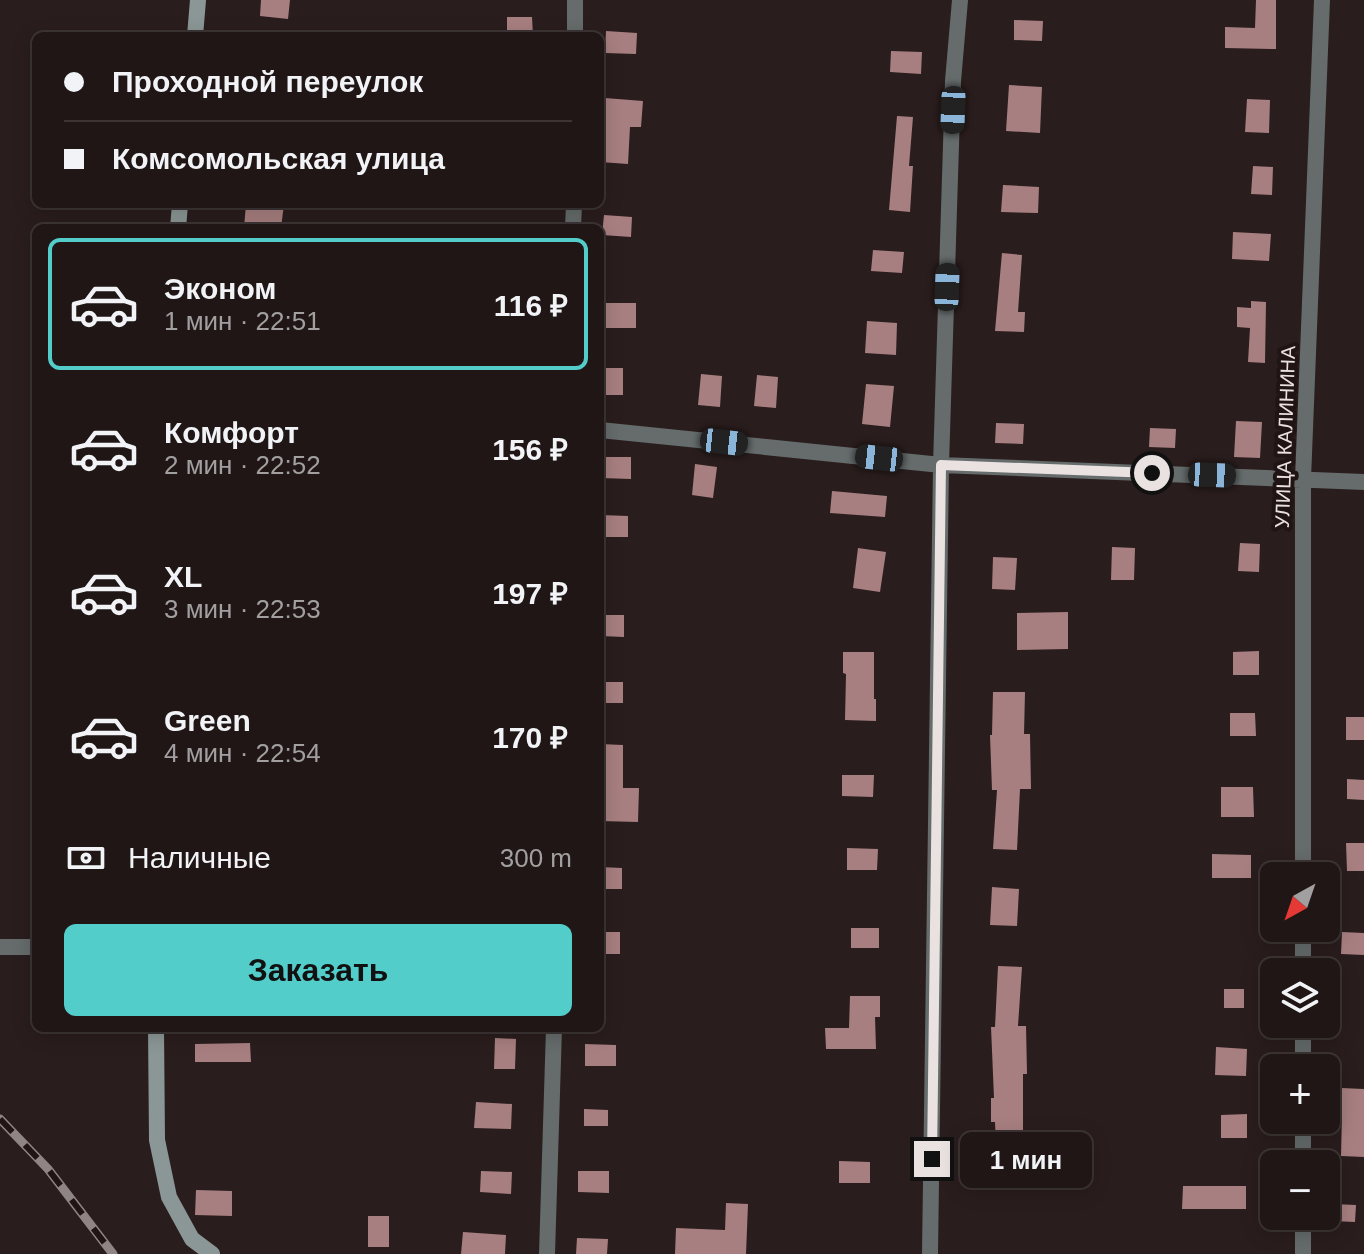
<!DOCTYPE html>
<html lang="ru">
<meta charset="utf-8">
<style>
:root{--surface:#201616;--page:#2d2323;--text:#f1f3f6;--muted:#a29fa1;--line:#3d3535;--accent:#53cdca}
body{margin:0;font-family:Helvetica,sans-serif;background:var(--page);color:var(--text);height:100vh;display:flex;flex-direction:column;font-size:30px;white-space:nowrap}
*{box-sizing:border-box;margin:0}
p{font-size:26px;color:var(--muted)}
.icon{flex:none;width:44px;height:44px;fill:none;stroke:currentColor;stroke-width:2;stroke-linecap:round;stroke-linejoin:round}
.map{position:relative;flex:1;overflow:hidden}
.panel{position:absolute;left:32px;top:224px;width:572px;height:808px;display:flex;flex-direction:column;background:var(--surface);border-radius:12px;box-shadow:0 4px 20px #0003,0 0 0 2px var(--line)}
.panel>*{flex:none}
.top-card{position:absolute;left:32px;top:32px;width:572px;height:176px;border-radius:12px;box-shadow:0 4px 20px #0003,0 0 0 2px var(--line);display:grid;align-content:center;height:176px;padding:0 32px;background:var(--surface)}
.needle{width:52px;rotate:220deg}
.fabs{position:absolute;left:1260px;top:862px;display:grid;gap:16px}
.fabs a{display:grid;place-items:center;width:80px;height:80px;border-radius:12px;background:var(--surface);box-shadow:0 4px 20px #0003,0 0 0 2px var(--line);font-size:40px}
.end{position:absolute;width:36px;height:36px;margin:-18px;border:10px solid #eae1e1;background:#111;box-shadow:0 0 0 4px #111}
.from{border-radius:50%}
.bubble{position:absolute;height:56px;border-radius:12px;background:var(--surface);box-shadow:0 4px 20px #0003,0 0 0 2px var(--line);font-size:26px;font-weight:600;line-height:56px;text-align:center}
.car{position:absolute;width:24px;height:48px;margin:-24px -12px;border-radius:10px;box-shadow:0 0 6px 2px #0007;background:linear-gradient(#222 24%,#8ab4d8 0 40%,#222 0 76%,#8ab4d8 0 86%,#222 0)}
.top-card b{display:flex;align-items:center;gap:28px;height:76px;font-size:30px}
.top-card b+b{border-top:2px solid var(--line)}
.top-card i{width:20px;height:20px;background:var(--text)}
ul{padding:14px 0 0;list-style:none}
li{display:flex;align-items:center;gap:24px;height:132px;margin:0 16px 12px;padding:0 16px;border:4px solid transparent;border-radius:12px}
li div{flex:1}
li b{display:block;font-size:30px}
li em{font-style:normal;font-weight:600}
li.current{border-color:var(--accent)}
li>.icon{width:72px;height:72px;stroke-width:1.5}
.pay{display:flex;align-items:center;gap:20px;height:88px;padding:0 32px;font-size:30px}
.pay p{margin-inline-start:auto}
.action{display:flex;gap:16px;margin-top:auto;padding:16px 32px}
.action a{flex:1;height:92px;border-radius:12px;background:var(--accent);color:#111;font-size:32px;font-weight:600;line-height:92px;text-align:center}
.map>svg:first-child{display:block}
.building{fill:#a87f80}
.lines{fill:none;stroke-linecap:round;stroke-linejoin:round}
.minor{stroke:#656c6b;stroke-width:16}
.secondary{stroke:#8b9796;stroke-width:16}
.rail-casing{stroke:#908585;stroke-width:9}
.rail{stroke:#201414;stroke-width:6;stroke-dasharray:18;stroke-linecap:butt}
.route{stroke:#eae1e1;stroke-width:10}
.labels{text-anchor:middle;stroke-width:8;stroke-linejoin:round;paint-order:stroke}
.street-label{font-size:20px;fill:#eae1e1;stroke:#201414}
</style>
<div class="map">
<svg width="1364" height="1254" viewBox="0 0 1364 1254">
<rect width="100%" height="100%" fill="#2a1d1d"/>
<path class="building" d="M 261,0 L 290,0 L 288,19 L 260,16 Z
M 1256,0 L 1276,0 L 1276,49 L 1225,48 L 1225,27 L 1255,28 Z
M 507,17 L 532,17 L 533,36 L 507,36 Z
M 1014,20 L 1043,21 L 1042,41 L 1014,40 Z
M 606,31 L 637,33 L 636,54 L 605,53 Z
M 891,51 L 922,52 L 921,74 L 890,72 Z
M 1009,85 L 1042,87 L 1040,133 L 1006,131 Z
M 605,98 L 643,101 L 641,127 L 630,127 L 628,164 L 600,162 Z
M 1247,99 L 1270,100 L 1269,133 L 1245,132 Z
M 897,116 L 913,117 L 909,166 L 913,166 L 910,212 L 889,210 Z
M 1253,166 L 1273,167 L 1272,195 L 1251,194 Z
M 1003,185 L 1039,187 L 1038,213 L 1001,212 Z
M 246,204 L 284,204 L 281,228 L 244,228 Z
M 604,215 L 632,217 L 631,237 L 602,235 Z
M 1233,232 L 1271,234 L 1269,261 L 1232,259 Z
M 873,250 L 904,252 L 902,273 L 871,271 Z
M 1002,253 L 1022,255 L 1018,312 L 1025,312 L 1024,332 L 995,331 Z
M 1251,301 L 1266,302 L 1265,363 L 1248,362 L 1250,328 L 1237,327 L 1237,307 L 1251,308 Z
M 600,303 L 636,303 L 636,328 L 600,328 Z
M 867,321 L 897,323 L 896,355 L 865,353 Z
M 605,368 L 623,368 L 623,395 L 605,395 Z
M 701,374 L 722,376 L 720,407 L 698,405 Z
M 757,375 L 778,377 L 776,408 L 754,406 Z
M 866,384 L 894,386 L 890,427 L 862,424 Z
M 1236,421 L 1262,422 L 1260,458 L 1234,457 Z
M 996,423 L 1024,424 L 1023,444 L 995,443 Z
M 1150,428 L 1176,429 L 1175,448 L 1149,447 Z
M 600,457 L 631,457 L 631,479 L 600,478 Z
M 695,464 L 717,467 L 713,498 L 692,495 Z
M 832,491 L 887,496 L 885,517 L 830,513 Z
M 600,515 L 628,516 L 628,537 L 600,537 Z
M 1240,543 L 1260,544 L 1259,572 L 1238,571 Z
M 1112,547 L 1135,548 L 1134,580 L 1111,580 Z
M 858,548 L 886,552 L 880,592 L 853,588 Z
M 993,557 L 1017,558 L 1015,590 L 992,589 Z
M 1068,612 L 1068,649 L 1017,650 L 1017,613 Z
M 600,615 L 624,615 L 624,637 L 600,636 Z
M 1259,651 L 1259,675 L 1233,675 L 1233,652 Z
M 843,652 L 874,652 L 874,699 L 876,699 L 876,721 L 845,720 L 846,674 L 843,673 Z
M 600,682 L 623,682 L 623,703 L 600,703 Z
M 993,692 L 1025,692 L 1024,734 L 1030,734 L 1031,789 L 1020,789 L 1017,850 L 993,849 L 997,790 L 992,790 L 990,735 L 992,735 Z
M 1230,713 L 1255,713 L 1256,736 L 1230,736 Z
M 1346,717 L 1364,717 L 1364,740 L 1346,740 Z
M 600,744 L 623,745 L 623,788 L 639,788 L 638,822 L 600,821 Z
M 842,775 L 874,775 L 873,797 L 842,796 Z
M 1347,779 L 1364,780 L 1364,800 L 1347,799 Z
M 1221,787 L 1253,787 L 1254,817 L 1221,817 Z
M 1346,843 L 1364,843 L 1364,871 L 1347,871 Z
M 847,848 L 878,849 L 877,870 L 847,870 Z
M 1212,854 L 1251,855 L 1251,878 L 1212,878 Z
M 600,867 L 622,868 L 622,889 L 600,889 Z
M 992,887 L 1019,889 L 1017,926 L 990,925 Z
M 851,928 L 879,928 L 879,948 L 851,948 Z
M 600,932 L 620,932 L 620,954 L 600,954 Z
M 1342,932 L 1364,933 L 1364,955 L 1341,954 Z
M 998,966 L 1022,967 L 1018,1026 L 1026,1026 L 1027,1074 L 1023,1074 L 1023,1148 L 1029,1148 L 1029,1171 L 997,1172 L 995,1122 L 991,1122 L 991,1098 L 994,1098 L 991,1027 L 995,1027 Z
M 1224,989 L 1244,989 L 1244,1008 L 1224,1008 Z
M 850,996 L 880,996 L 880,1017 L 875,1017 L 876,1049 L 826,1049 L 825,1028 L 849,1028 Z
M 495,1038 L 516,1039 L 515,1069 L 494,1069 Z
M 250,1043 L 251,1062 L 195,1062 L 195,1044 Z
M 585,1044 L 616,1045 L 616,1066 L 585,1066 Z
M 1216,1047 L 1247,1049 L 1246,1076 L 1215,1075 Z
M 1341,1088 L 1364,1089 L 1364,1157 L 1341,1156 L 1342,1114 L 1340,1114 Z
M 476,1102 L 512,1104 L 511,1129 L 474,1128 Z
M 584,1109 L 608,1110 L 608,1126 L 584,1126 Z
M 1247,1114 L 1247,1138 L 1221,1138 L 1221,1115 Z
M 839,1161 L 870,1162 L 870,1183 L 839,1183 Z
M 481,1171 L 512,1172 L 511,1194 L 480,1192 Z
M 578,1171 L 609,1171 L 609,1193 L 578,1192 Z
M 1183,1186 L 1246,1186 L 1246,1209 L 1182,1209 Z
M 196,1190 L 232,1191 L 232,1216 L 195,1215 Z
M 726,1203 L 748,1204 L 746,1254 L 675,1254 L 676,1228 L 725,1230 Z
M 1332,1204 L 1356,1205 L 1355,1222 L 1332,1221 Z
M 368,1216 L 389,1216 L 389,1247 L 368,1247 Z
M 463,1232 L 506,1235 L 505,1254 L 461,1254 Z
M 577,1238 L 608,1239 L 607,1254 L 576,1254 Z"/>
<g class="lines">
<path class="minor" d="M 575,36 L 575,0
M 573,228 L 574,204
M 600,430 L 941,465 L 1364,482
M 1303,876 L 1303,479 L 1322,0
M 1303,928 L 1303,972
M 0,947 L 36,947
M 1303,1024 L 1303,1068
M 1303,1120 L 1303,1164
M 1303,1216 L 1303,1254
M 547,1254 L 554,1028
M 930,1254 L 941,465 L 953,81 L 960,0"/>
<path class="secondary" d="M 195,36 L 198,0
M 178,228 L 180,204
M 156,1028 L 157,1140 L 169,1197 L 192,1239 L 212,1254"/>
<defs>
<path id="rail" d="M 0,1119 L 48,1169 L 113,1254"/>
</defs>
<use href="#rail" class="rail-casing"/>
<use href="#rail" class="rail"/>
</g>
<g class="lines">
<path class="route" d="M 932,1159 L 941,465 L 1152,473"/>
</g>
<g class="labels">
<g class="street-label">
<text transform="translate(1285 437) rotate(-88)" y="7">УЛИЦА КАЛИНИНА</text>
</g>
</g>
</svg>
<div class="fabs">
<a><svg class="needle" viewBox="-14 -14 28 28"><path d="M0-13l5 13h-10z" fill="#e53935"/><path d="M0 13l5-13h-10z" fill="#a29fa1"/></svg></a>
<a><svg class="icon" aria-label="layers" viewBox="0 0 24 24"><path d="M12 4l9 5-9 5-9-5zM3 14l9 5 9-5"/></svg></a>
<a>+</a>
<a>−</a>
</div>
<i class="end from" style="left:1152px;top:473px"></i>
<i class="end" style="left:932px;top:1159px"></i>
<div class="bubble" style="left:960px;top:1132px;width:132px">1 мин</div>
<i class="car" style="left:953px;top:110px;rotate:182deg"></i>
<i class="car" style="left:947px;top:287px;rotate:2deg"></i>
<i class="car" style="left:724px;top:442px;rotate:96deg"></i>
<i class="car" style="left:879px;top:458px;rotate:276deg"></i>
<i class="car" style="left:1212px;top:475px;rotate:92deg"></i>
<div class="top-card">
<b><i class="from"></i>Проходной переулок</b>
<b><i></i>Комсомольская улица</b>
</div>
<section class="panel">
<ul>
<li class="current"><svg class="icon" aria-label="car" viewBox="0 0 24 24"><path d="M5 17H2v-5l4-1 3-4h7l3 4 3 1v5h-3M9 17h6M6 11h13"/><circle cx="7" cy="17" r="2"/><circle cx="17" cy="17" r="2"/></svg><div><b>Эконом</b><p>1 мин · 22:51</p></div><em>116 ₽</em></li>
<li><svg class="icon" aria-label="car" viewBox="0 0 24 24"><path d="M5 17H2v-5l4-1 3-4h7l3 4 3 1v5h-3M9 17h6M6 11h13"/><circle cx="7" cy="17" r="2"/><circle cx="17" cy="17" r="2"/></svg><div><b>Комфорт</b><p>2 мин · 22:52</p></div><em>156 ₽</em></li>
<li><svg class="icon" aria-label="car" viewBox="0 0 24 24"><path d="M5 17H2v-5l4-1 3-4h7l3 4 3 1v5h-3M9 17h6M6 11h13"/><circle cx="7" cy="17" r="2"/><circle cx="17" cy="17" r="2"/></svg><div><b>XL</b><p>3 мин · 22:53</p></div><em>197 ₽</em></li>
<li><svg class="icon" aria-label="car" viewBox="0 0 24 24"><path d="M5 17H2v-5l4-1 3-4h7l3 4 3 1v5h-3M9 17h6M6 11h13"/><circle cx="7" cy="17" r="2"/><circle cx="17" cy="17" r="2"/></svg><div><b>Green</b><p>4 мин · 22:54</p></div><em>170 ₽</em></li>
</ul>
<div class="pay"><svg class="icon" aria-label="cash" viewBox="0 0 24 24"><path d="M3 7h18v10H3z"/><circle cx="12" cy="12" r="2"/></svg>Наличные<p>300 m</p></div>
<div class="action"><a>Заказать</a></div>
</section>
</div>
